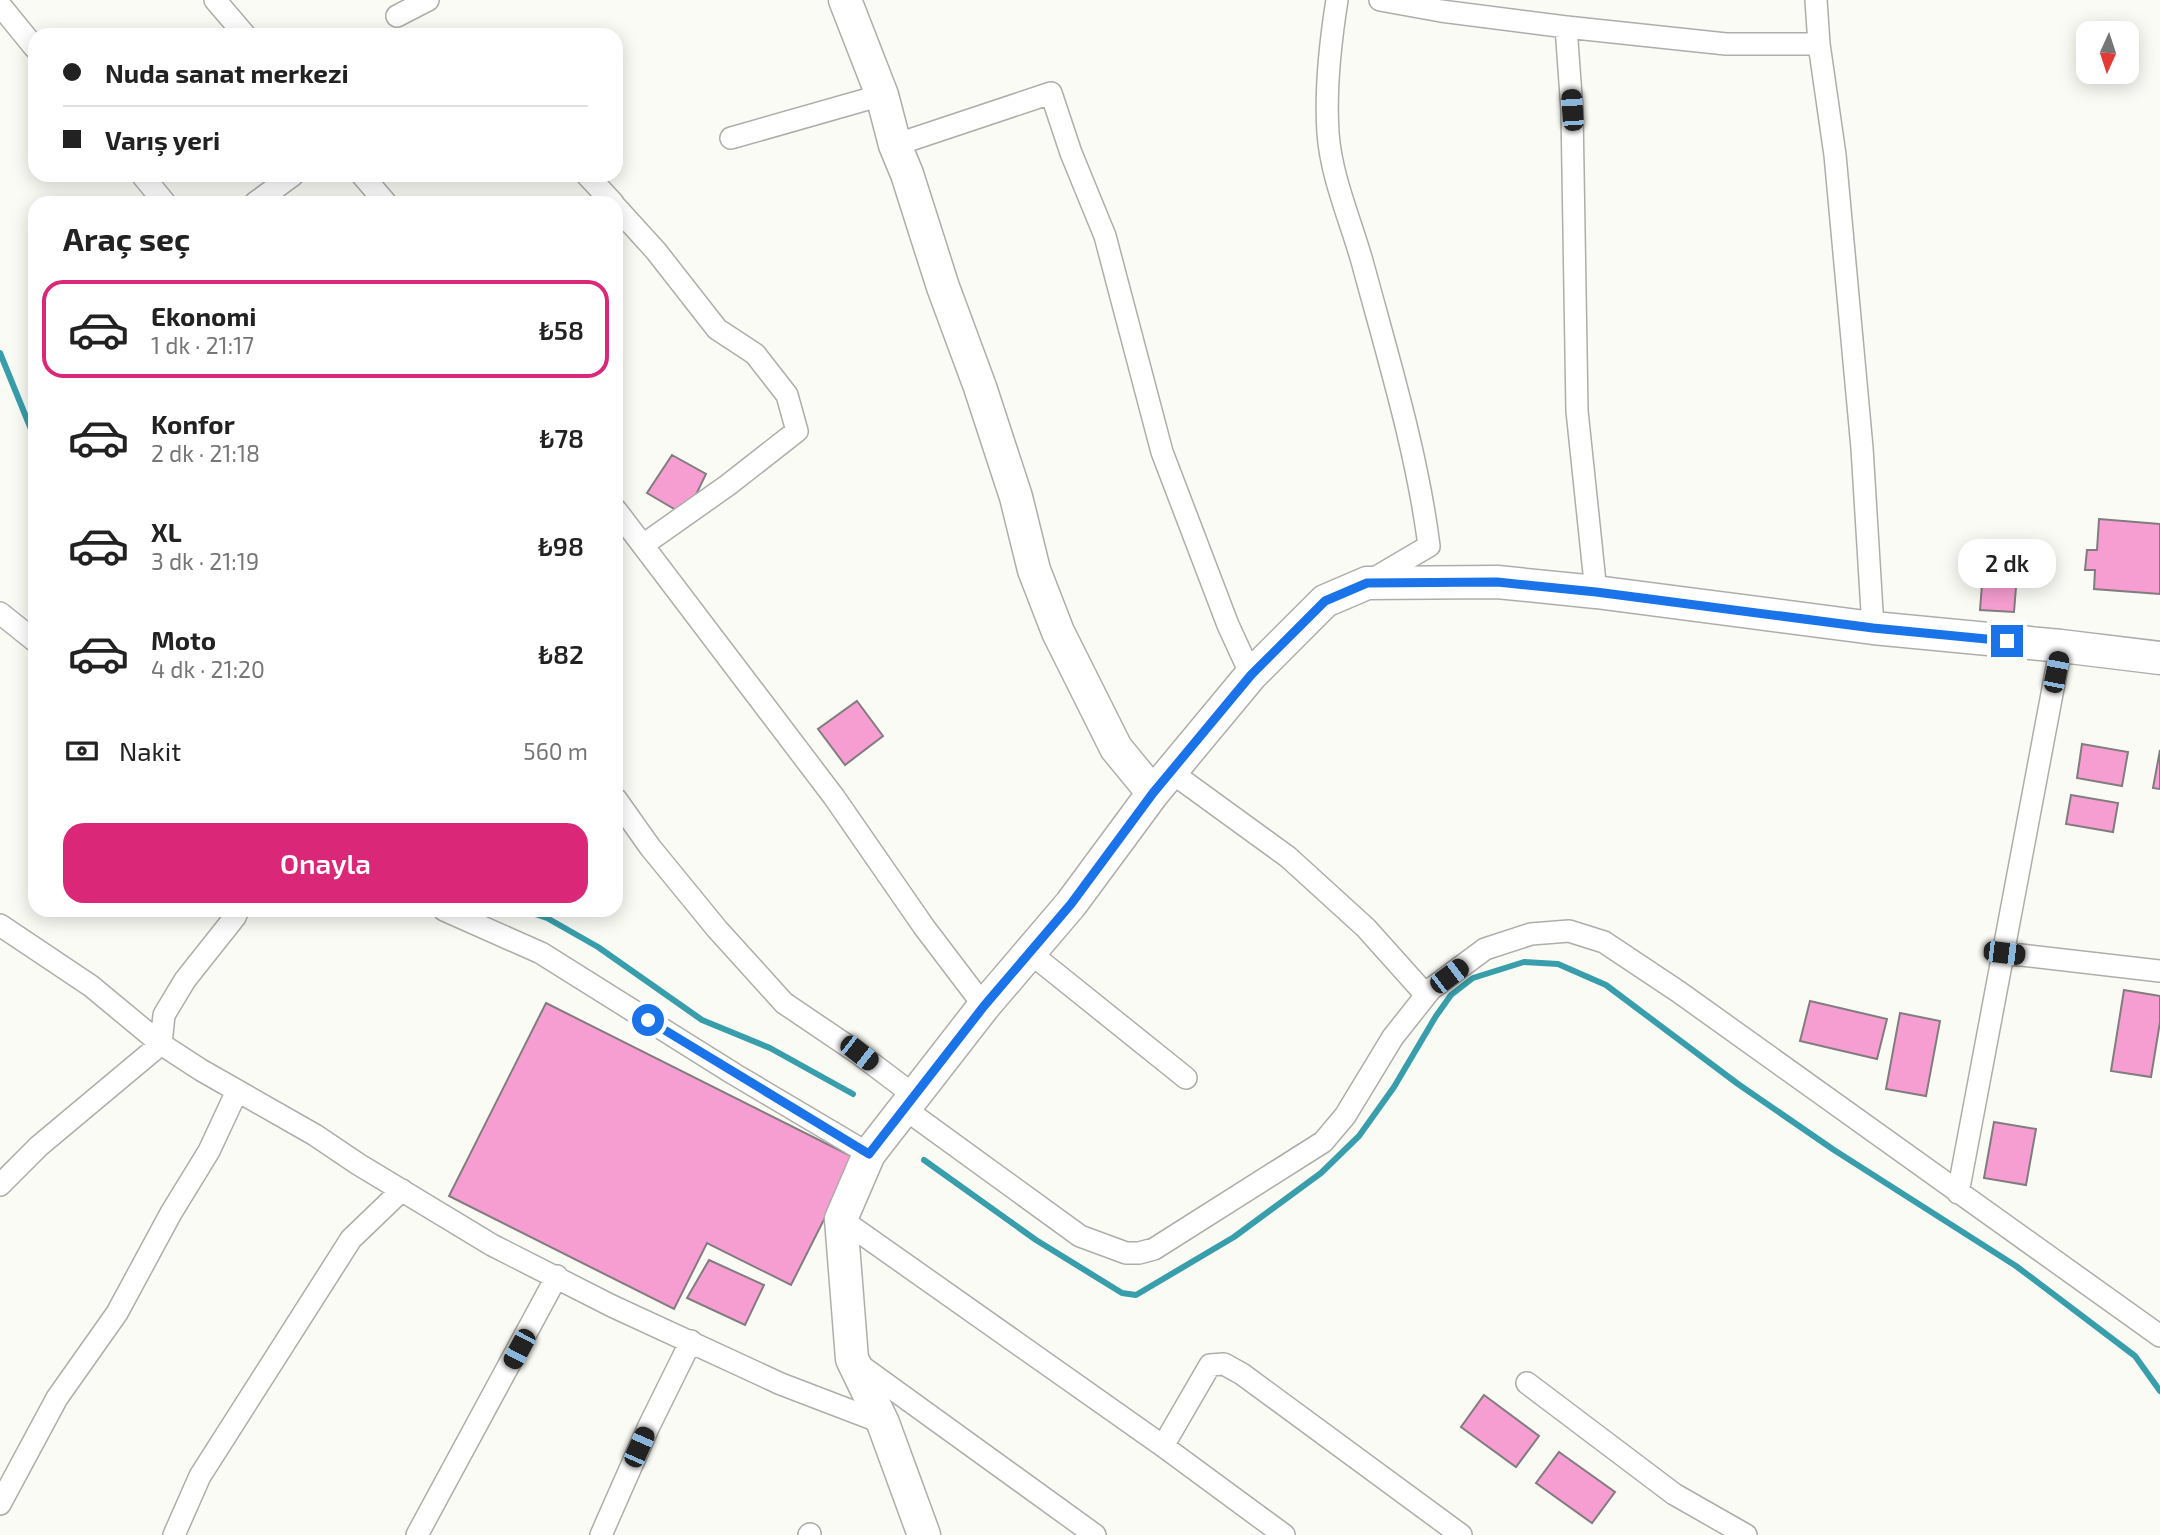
<!DOCTYPE html>
<html lang="tr">
<meta charset="utf-8">
<style>
:root{--surface:#fff;--page:#f2f2f2;--text:#222;--muted:#767676;--line:#e0e0e0;--accent:#db2777}
body{margin:0;font-family:"Exo 2",sans-serif;background:var(--page);color:var(--text);height:100vh;display:flex;flex-direction:column;font-size:26px;white-space:nowrap}
*{box-sizing:border-box;margin:0}
p{font-size:23px;color:var(--muted)}
.icon{flex:none;width:38px;height:38px;fill:none;stroke:currentColor;stroke-width:2;stroke-linecap:round;stroke-linejoin:round}
.map{position:relative;flex:1;overflow:hidden}
.panel{position:absolute;left:28px;top:196px;width:595px;height:721px;display:flex;flex-direction:column;background:var(--surface);border-radius:21px;box-shadow:0 4px 18px #0003}
.panel>*{flex:none}
.guide{position:absolute;left:28px;top:28px;width:595px;height:154px;border-radius:21px;box-shadow:0 4px 18px #0003;display:grid;align-content:center;height:154px;padding:0 35px;background:var(--surface)}
.needle{width:46px;rotate:183deg}
.fabs{position:absolute;left:2076px;top:21px;display:grid;gap:14px}
.fabs a{display:grid;place-items:center;width:63px;height:63px;border-radius:14px;background:var(--surface);box-shadow:0 4px 18px #0003;font-size:35px}
.end{position:absolute;width:32px;height:32px;margin:-16px;border:9px solid #1a73e8;background:#fff;box-shadow:0 0 0 4px #fff}
.from{border-radius:50%}
.bubble{position:absolute;height:49px;border-radius:21px;background:var(--surface);box-shadow:0 4px 18px #0003;font-size:23px;font-weight:600;line-height:49px;text-align:center}
.car{position:absolute;width:21px;height:42px;margin:-21px -10px;border-radius:9px;box-shadow:0 0 5px 2px #0007;background:linear-gradient(#222 24%,#8ab4d8 0 40%,#222 0 76%,#8ab4d8 0 86%,#222 0)}
.guide b{display:flex;align-items:center;gap:24px;height:66px;font-size:26px}
.guide b+b{border-top:2px solid var(--line)}
.guide i{width:18px;height:18px;background:var(--text)}
ul{padding:0;list-style:none}
li{display:flex;align-items:center;gap:21px;height:98px;margin:0 14px 10px;padding:0 21px;border:4px solid transparent;border-radius:21px}
li div{flex:1}
li b{display:block;font-size:26px}
li em{font-style:normal;font-weight:600}
li.selected{border-color:var(--accent)}
li>.icon{width:63px;height:63px;stroke-width:1.5}
h2{padding:0 35px;font-size:32px;line-height:84px}
.pay{display:flex;align-items:center;gap:18px;height:77px;padding:0 35px;font-size:26px}
.pay p{margin-inline-start:auto}
.cta{display:flex;gap:14px;margin-top:auto;padding:14px 35px}
.cta a{flex:1;height:80px;border-radius:21px;background:var(--accent);color:#fff;font-size:28px;font-weight:600;line-height:80px;text-align:center}
.map>svg:first-child{display:block}
.lines{fill:none;stroke-linecap:round;stroke-linejoin:round}
.stream{stroke:#389eab;stroke-width:6}
.building{fill:#f69ed1;stroke:#817c7f;stroke-width:2}
.street-casing{stroke:#aeada9;stroke-width:24}
.secondary-casing{stroke:#aeada9;stroke-width:35}
.street{stroke:#fff;stroke-width:21}
.secondary{stroke:#fff;stroke-width:32}
.route{stroke:#1a73e8;stroke-width:9}
</style>
<div class="map">
<svg width="2160" height="1535" viewBox="0 0 2160 1535">
<rect width="100%" height="100%" fill="#fbfbf6"/>
<g class="lines">
<path class="stream" d="M 0,353 L 35,439
M 523,910 L 547,918 L 598,947 L 702,1020 L 770,1048 L 853,1094
M 924,1160 L 1036,1240 L 1122,1293 L 1136,1295 L 1234,1237 L 1321,1173 L 1359,1136 L 1394,1087 L 1436,1016 L 1451,995 L 1473,978 L 1524,962 L 1558,964 L 1606,985 L 1738,1084 L 1834,1150 L 2016,1266 L 2135,1356 L 2160,1391"/>
</g>
<path class="building" d="M 672,455 L 706,474 L 691,505 L 676,510 L 647,493 Z
M 2099,519 L 2160,524 L 2160,594 L 2094,589 L 2095,570 L 2085,570 L 2087,550 L 2097,550 Z
M 1984,559 L 2018,562 L 2014,612 L 1980,610 Z
M 857,701 L 883,736 L 845,765 L 818,729 Z
M 2082,744 L 2128,752 L 2122,786 L 2077,778 Z
M 2160,750 L 2160,789 L 2153,788 Z
M 2071,795 L 2118,803 L 2113,832 L 2066,824 Z
M 2124,990 L 2160,996 L 2160,1022 L 2151,1077 L 2111,1071 Z
M 1810,1001 L 1887,1019 L 1877,1059 L 1800,1041 Z
M 546,1003 L 855,1158 L 791,1285 L 707,1243 L 674,1309 L 449,1196 Z
M 1900,1013 L 1940,1021 L 1926,1096 L 1886,1089 Z
M 1994,1122 L 2036,1129 L 2026,1185 L 1984,1178 Z
M 709,1260 L 764,1285 L 745,1325 L 687,1298 Z
M 1484,1395 L 1539,1436 L 1516,1467 L 1461,1427 Z
M 1559,1452 L 1615,1492 L 1592,1523 L 1536,1483 Z"/>
<g class="lines">
<defs>
<path id="street" d="M 215,0 L 245,35
M 1337,0 C 1330,44 1325,88 1328,133 C 1331,176 1350,219 1362,261 C 1387,354 1417,451 1429,546 L 1368,582
M 1380,0 L 1441,11 L 1566,27 L 1726,44 L 1819,44
M 1816,0 L 1819,44 L 1835,155 L 1862,448 L 1873,628
M 0,5 L 35,48
M 397,16 L 428,0
M 1566,27 L 1572,110 L 1577,411 L 1596,592
M 731,138 L 882,95
M 895,145 L 1051,93 L 1071,153 L 1105,236 L 1162,452 L 1228,625 L 1251,675
M 142,175 L 165,203
M 362,175 L 386,203
M 587,175 L 613,203
M 255,203 L 293,175
M 616,207 L 656,251 L 717,329 L 755,354 L 787,395 L 797,431 L 728,485 L 643,545
M 616,510 L 834,797 L 924,927 L 984,1006
M 0,613 L 35,641
M 1171,772 L 1288,857 L 1366,928 L 1426,995
M 616,799 L 650,847 L 717,929 L 784,1003 L 858,1053 L 915,1096
M 444,910 L 541,953 L 734,1074 L 869,1154
M 0,925 L 91,986 L 161,1044 L 201,1070 L 315,1135 L 358,1164 L 492,1245 L 612,1306 L 781,1384 L 883,1423
M 1029,952 L 1186,1078
M 2004,953 L 2160,971
M 905,1109 L 1080,1236 L 1126,1253 L 1139,1253 L 1154,1249 L 1323,1142 L 1345,1116 L 1393,1037 L 1431,989 L 1485,949 L 1531,934 L 1569,931 L 1604,942 L 1679,992 L 2160,1336
M 0,1185 L 39,1146 L 161,1044 L 164,1015 L 185,980 L 235,917 L 238,910
M 1958,1193 L 2061,646
M 841,1219 L 1163,1446 L 1284,1535
M 857,1363 L 1095,1535
M 1527,1383 L 1674,1494 L 1746,1535
M 1163,1446 L 1210,1365 L 1224,1364 L 1242,1374 L 1461,1535
M 0,1504 L 57,1398 L 117,1313 L 171,1213 L 209,1151 L 237,1091
M 174,1535 L 200,1476 L 351,1239 L 402,1190
M 417,1535 L 557,1276
M 601,1535 L 649,1426 L 691,1341
M 809,1535 L 810,1534"/>
<path id="secondary" d="M 845,0 L 882,95 L 895,145 L 907,174 L 943,287 L 980,387 L 1016,497 L 1034,570 L 1058,632 L 1116,748 L 1153,793
M 924,1535 L 883,1423 L 852,1359 L 841,1219 L 869,1154 L 984,1006 L 1071,904 L 1153,793 L 1251,675 L 1325,601 L 1367,583 L 1497,582 L 1596,592 L 1873,628 L 2061,646 L 2160,658"/>
</defs>
<use href="#street" class="street-casing"/>
<use href="#secondary" class="secondary-casing"/>
<use href="#street" class="street"/>
<use href="#secondary" class="secondary"/>
</g>
<g class="lines">
<path class="route" d="M 648,1020 L 869,1154 L 984,1006 L 1071,904 L 1153,793 L 1251,675 L 1325,601 L 1367,583 L 1497,582 L 1596,592 L 1873,628 L 2007,641"/>
</g>
</svg>
<div class="fabs">
<a><svg class="needle" viewBox="-14 -14 28 28"><path d="M0-13l5 13h-10z" fill="#e53935"/><path d="M0 13l5-13h-10z" fill="#767676"/></svg></a>
</div>
<i class="end from" style="left:648px;top:1020px"></i>
<i class="end" style="left:2007px;top:641px"></i>
<div class="bubble" style="left:1958px;top:539px;width:98px">2 dk</div>
<i class="car" style="left:1572px;top:110px;rotate:356deg"></i>
<i class="car" style="left:2056px;top:672px;rotate:11deg"></i>
<i class="car" style="left:2004px;top:953px;rotate:97deg"></i>
<i class="car" style="left:1449px;top:976px;rotate:53deg"></i>
<i class="car" style="left:859px;top:1053px;rotate:128deg"></i>
<i class="car" style="left:519px;top:1349px;rotate:208deg"></i>
<i class="car" style="left:639px;top:1447px;rotate:24deg"></i>
<div class="guide">
<b><i class="from"></i>Nuda sanat merkezi</b>
<b><i></i>Varış yeri</b>
</div>
<section class="panel">
<h2>Araç seç</h2>
<ul>
<li class="selected"><svg class="icon" aria-label="car" viewBox="0 0 24 24"><path d="M5 17H2v-5l4-1 3-4h7l3 4 3 1v5h-3M9 17h6M6 11h13"/><circle cx="7" cy="17" r="2"/><circle cx="17" cy="17" r="2"/></svg><div><b>Ekonomi</b><p>1 dk · 21:17</p></div><em>₺58</em></li>
<li><svg class="icon" aria-label="car" viewBox="0 0 24 24"><path d="M5 17H2v-5l4-1 3-4h7l3 4 3 1v5h-3M9 17h6M6 11h13"/><circle cx="7" cy="17" r="2"/><circle cx="17" cy="17" r="2"/></svg><div><b>Konfor</b><p>2 dk · 21:18</p></div><em>₺78</em></li>
<li><svg class="icon" aria-label="car" viewBox="0 0 24 24"><path d="M5 17H2v-5l4-1 3-4h7l3 4 3 1v5h-3M9 17h6M6 11h13"/><circle cx="7" cy="17" r="2"/><circle cx="17" cy="17" r="2"/></svg><div><b>XL</b><p>3 dk · 21:19</p></div><em>₺98</em></li>
<li><svg class="icon" aria-label="car" viewBox="0 0 24 24"><path d="M5 17H2v-5l4-1 3-4h7l3 4 3 1v5h-3M9 17h6M6 11h13"/><circle cx="7" cy="17" r="2"/><circle cx="17" cy="17" r="2"/></svg><div><b>Moto</b><p>4 dk · 21:20</p></div><em>₺82</em></li>
</ul>
<div class="pay"><svg class="icon" aria-label="cash" viewBox="0 0 24 24"><path d="M3 7h18v10H3z"/><circle cx="12" cy="12" r="2"/></svg>Nakit<p>560 m</p></div>
<div class="cta"><a>Onayla</a></div>
</section>
</div>
